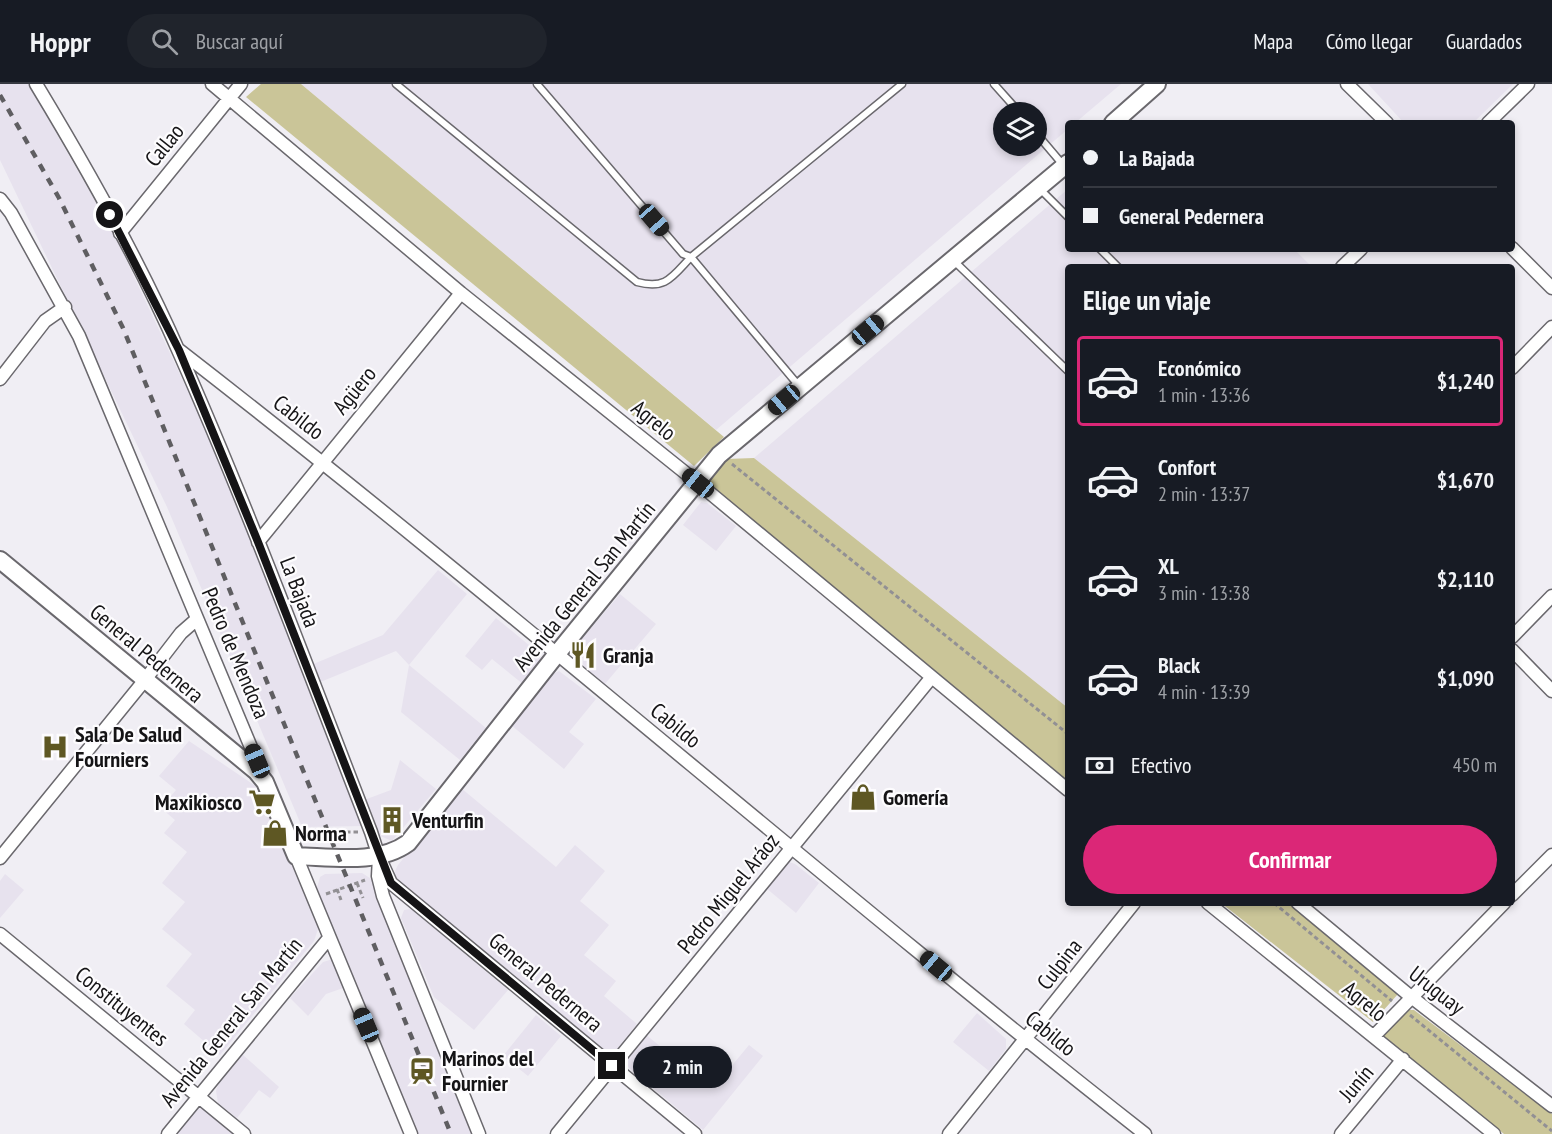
<!DOCTYPE html>
<html lang="es">
<meta charset="utf-8">
<style>
:root{--surface:#171b24;--page:#20242c;--text:#f1f3f6;--muted:#9ea1a6;--line:#363941;--accent:#db2777}
body{margin:0;font-family:"PT Sans Narrow",sans-serif;background:var(--page);color:var(--text);height:100vh;display:flex;flex-direction:column;font-size:22px;white-space:nowrap}
*{box-sizing:border-box;margin:0}
p{font-size:20px;color:var(--muted)}
.icon{flex:none;width:33px;height:33px;fill:none;stroke:currentColor;stroke-width:2;stroke-linecap:round;stroke-linejoin:round}
.map{position:relative;flex:1;overflow:hidden}
.side{position:absolute;left:1065px;top:180px;width:450px;height:642px;display:flex;flex-direction:column;background:var(--surface);border-radius:6px;box-shadow:0 3px 9px #0003}
.side>*{flex:none}
.banner{position:absolute;left:1065px;top:36px;width:450px;height:132px;border-radius:6px;box-shadow:0 3px 9px #0003;display:grid;align-content:center;height:132px;padding:0 18px;background:var(--surface)}
.buttons{position:absolute;left:993px;top:18px;display:grid;gap:12px}
.buttons a{display:grid;place-items:center;width:54px;height:54px;border-radius:50%;background:var(--surface);box-shadow:0 3px 9px #0003;font-size:30px}
.end{position:absolute;width:27px;height:27px;margin:-14px;border:8px solid #151416;background:#fff;box-shadow:0 0 0 3px #fff}
.from{border-radius:50%}
.bubble{position:absolute;height:42px;border-radius:21px;background:var(--surface);box-shadow:0 3px 9px #0003;font-size:20px;font-weight:700;line-height:42px;text-align:center}
.car{position:absolute;width:18px;height:36px;margin:-18px -9px;border-radius:8px;box-shadow:0 0 4px 2px #0007;background:linear-gradient(#222 24%,#8ab4d8 0 40%,#222 0 76%,#8ab4d8 0 86%,#222 0)}
.banner b{display:flex;align-items:center;gap:21px;height:57px;font-size:22px}
.banner b+b{border-top:2px solid var(--line)}
.banner i{width:15px;height:15px;background:var(--text)}
ul{padding:0;list-style:none}
li{display:flex;align-items:center;gap:18px;height:90px;margin:0 12px 9px;padding:0 6px;border:3px solid transparent;border-radius:6px}
li div{flex:1}
li b{display:block;font-size:22px}
li em{font-style:normal;font-weight:700}
li.selected{border-color:var(--accent)}
li>.icon{width:54px;height:54px;stroke-width:1.5}
h2{padding:0 18px;font-size:27px;line-height:72px}
.pay{display:flex;align-items:center;gap:15px;height:66px;padding:0 18px;font-size:22px}
.pay p{margin-inline-start:auto}
.action{display:flex;gap:12px;margin-top:auto;padding:12px 18px}
.action a{flex:1;height:69px;border-radius:36px;background:var(--accent);color:#fff;font-size:24px;font-weight:700;line-height:69px;text-align:center}
header{display:flex;align-items:center;gap:36px;box-sizing:border-box;height:84px;padding:0 30px;background:var(--surface);border-bottom:2px solid var(--line)}
header strong{font-size:28px}
nav{display:flex;gap:33px;margin-inline-start:auto;font-size:21px}
.search{width:420px;height:54px;background:var(--page);display:flex;align-items:center;gap:15px;box-sizing:border-box;padding:0 21px;border-radius:33px;color:var(--muted);font-size:22px}
.map>svg:first-child{display:block}
.built{fill:#e7e2ee;fill-rule:evenodd}
.green{fill:#cac598}
.lines{fill:none;stroke-linecap:round;stroke-linejoin:round}
.lane-casing{stroke:#6a686d;stroke-width:9}
.street-casing{stroke:#6a686d;stroke-width:15}
.secondary-casing{stroke:#6a686d;stroke-width:20}
.path{stroke:#929094;stroke-width:3;stroke-dasharray:4.5 3;stroke-linecap:butt}
.lane{stroke:#fff;stroke-width:6}
.street{stroke:#fff;stroke-width:12}
.secondary{stroke:#fff;stroke-width:16}
.rail{stroke:#5f5e61;stroke-width:4.5;stroke-dasharray:8 8;stroke-linecap:butt}
.route{stroke:#151416;stroke-width:8}
.labels{text-anchor:middle;stroke-width:4.5;stroke-linejoin:round;paint-order:stroke}
.street-label{font-size:22px;fill:#151416;stroke:#fdfcfe}
.poi-label{font-size:22px;font-weight:bold;fill:#151416;stroke:#fdfcfe;text-anchor:start}
</style>
<header>
<strong>Hoppr</strong>
<div class="search"><svg class="icon" aria-label="search" viewBox="0 0 24 24"><circle cx="10" cy="10" r="6"/><path d="M15 15l6 6"/></svg>Buscar aquí</div>
<nav><a>Mapa</a><a>Cómo llegar</a><a>Guardados</a></nav>
</header>
<div class="map">
<svg width="1552" height="1050" viewBox="0 0 1552 1050">
<rect width="100%" height="100%" fill="#f0eef4"/>
<path class="built" d="M 0,0 L 28,0 L 114,150 L 208,350 L 367,742 L 302,743 L 167,423 L 0,76 Z
M 301,0 L 1121,0 L 1075,39 L 1068,39 L 1068,45 L 716,346 ZM 1004,28 L 1036,28 L 1036,62 L 1004,62 Z
M 1368,0 L 1513,0 L 1473,39 L 1404,39 Z
M 1068,105 L 1068,165 L 1294,165 L 1312,183 L 1068,183 L 1068,624 L 754,374 Z
M 701,418 L 707,419 L 736,442 L 716,467 L 683,441 Z
M 438,486 L 467,510 L 409,581 L 486,644 L 460,676 L 401,628 L 409,581 L 396,567 L 318,599 L 311,581 L 383,551 Z
M 620,510 L 656,540 L 604,601 L 575,577 L 574,568 L 575,563 Z
M 496,534 L 541,571 L 539,580 L 523,600 L 492,575 L 482,586 L 465,572 Z
M 559,587 L 596,615 L 569,648 L 584,660 L 564,685 L 511,641 L 551,591 Z
M 189,657 L 263,707 L 319,842 L 314,857 L 220,971 L 184,940 L 195,926 L 166,902 L 192,870 L 162,845 L 185,818 L 162,799 L 187,768 L 164,749 L 175,736 L 161,724 L 176,706 L 159,692 Z
M 400,676 L 436,705 L 392,757 L 378,751 L 364,716 L 391,706 Z
M 461,704 L 556,783 L 575,761 L 605,787 L 580,817 L 609,841 L 584,871 L 616,897 L 604,912 L 637,940 L 616,966 L 606,967 L 396,797 L 395,787 L 398,781 Z
M 789,778 L 795,780 L 819,799 L 796,829 L 766,804 Z
M 362,789 L 373,796 L 402,878 L 471,1050 L 416,1050 L 317,804 L 320,793 L 325,790 Z
M 5,790 L 24,806 L 0,834 L 0,797 Z
M 411,825 L 508,906 L 474,946 L 434,913 L 401,834 L 404,826 Z
M 333,875 L 346,903 L 326,910 L 308,932 L 290,914 L 323,878 Z
M 977,929 L 1006,955 L 1006,965 L 989,987 L 953,958 Z
M 536,931 L 561,952 L 528,992 L 503,972 Z
M 645,950 L 698,993 L 710,978 L 725,990 L 749,961 L 763,972 L 703,1046 L 628,983 L 628,971 Z
M 242,970 L 279,1003 L 270,1014 L 259,1006 L 237,1034 L 218,1019 L 216,1007 L 218,1000 Z
M 195,1024 L 203,1025 L 234,1050 L 179,1050 L 176,1048 Z"/>
<path class="green" d="M 261,0 L 301,0 L 724,353 L 694,382 L 246,13 Z
M 754,374 L 1068,624 L 1068,699 L 708,401 L 709,393 L 726,375 Z
M 1221,819 L 1288,819 L 1398,910 L 1373,938 Z
M 1404,926 L 1414,926 L 1552,1030 L 1552,1050 L 1504,1050 L 1382,951 Z"/>
<g class="lines">
<defs>
<path id="lane" d="M 396,0 L 637,198 C 666,206 672,193 691,173 L 799,302
M 537,0 L 683,170 L 691,173 L 902,0
M 994,0 L 1019,28
M 1036,49 L 1064,82
M 1039,104 L 1068,133
M 1100,165 L 1118,183
M 953,176 L 1068,287"/>
<path id="street" d="M 36,0 C 88,86 139,176 179,268 C 249,426 309,588 371,748 L 379,773 L 378,792 L 383,812 L 479,1050
M 212,0 L 461,209 L 698,399 L 1068,706
M 1347,0 L 1387,39
M 1488,39 L 1528,0
M 0,115 L 11,129 L 79,252 L 263,692
M 120,149 L 241,0
M 1512,164 L 1552,204
M 1342,183 L 1361,165
M 179,266 C 507,520 819,794 1145,1050
M 1512,284 L 1552,243
M 0,295 L 45,237 L 65,223
M 258,458 L 461,209
M 1512,553 L 1552,512
M 1512,566 L 1552,607
M 296,772 L 411,1050
M 0,774 L 144,597 L 181,549 L 197,535
M 381,777 L 391,799 L 695,1050
M 1512,811 L 1552,771
M 1208,819 L 1494,1050
M 1298,819 L 1410,912 L 1552,1022
M 0,850 L 244,1050
M 1374,952 L 1504,819
M 168,1050 L 329,854
M 557,1050 L 931,594
M 949,1050 L 1134,819
M 1341,1050 L 1403,975"/>
<path id="secondary" d="M 1113,39 L 1157,0
M 0,476 L 256,687 L 265,698 L 296,772 C 332,773 378,781 408,759 L 556,571 L 719,371 L 1068,79"/>
</defs>
<use href="#lane" class="lane-casing"/>
<use href="#street" class="street-casing"/>
<use href="#secondary" class="secondary-casing"/>
<path class="path" d="M 732,380 L 1068,650
M 301,748 L 358,748
M 357,799 L 363,814
M 337,805 L 341,816
M 326,810 L 365,796
M 1274,819 L 1392,917
M 1410,931 L 1552,1047"/>
<use href="#lane" class="lane"/>
<use href="#street" class="street"/>
<use href="#secondary" class="secondary"/>
<path class="rail" d="M 0,11 L 59,114 L 123,244 L 451,1050"/>
</g>
<g class="lines">
<path class="route" d="M 110,131 L 179,266 L 258,458 L 391,799 L 612,982"/>
</g>
<defs>
<symbol id="restaurant-bare" viewBox="-9 -9 18 18"><path d="M-5-6h1v4h1v-4h1v4h1v-4h1v5L-1.5 .5V6h-2V.5L-5-1ZM5-6V6H3V1.5H1.5Q1.5-4 5-6Z" fill="#5e5723" stroke="#fdfcfe" stroke-width="2.5" paint-order="stroke"/></symbol>
<symbol id="hospital-bare" viewBox="-9 -9 18 18"><path d="M-5-5h3v3.5h4V-5h3V5h-3V1.5h-4V5h-3Z" fill="#5e5723" stroke="#fdfcfe" stroke-width="2.5" paint-order="stroke"/></symbol>
<symbol id="shop-bare" viewBox="-9 -9 18 18"><path d="M-5-2.5h2.3a2.7 3.5 0 0 1 5.4 0H5L5.5 6h-11ZM-1.5-2.5h3a1.5 2.3 0 0 0-3 0Z" fill="#5e5723" stroke="#fdfcfe" stroke-width="2.5" paint-order="stroke"/></symbol>
<symbol id="supermarket-bare" viewBox="-9 -9 18 18"><path d="M-6-5.5h2.5l.6 2H6L4.5 2H-2.5L-4.4-4H-6ZM-1.5 3.2a1.3 1.3 0 1 0 .1 0ZM3 3.2a1.3 1.3 0 1 0 .1 0Z" fill="#5e5723" stroke="#fdfcfe" stroke-width="2.5" paint-order="stroke"/></symbol>
<symbol id="building-bare" viewBox="-9 -9 18 18"><path d="M-4-6H4V6H1V3H-1V6H-4ZM-2.5-4.3h1.7v1.8h-1.7ZM.8-4.3h1.7v1.8H.8ZM-2.5-1h1.7V.8h-1.7ZM.8-1h1.7V.8H.8Z" fill="#5e5723" stroke="#fdfcfe" stroke-width="2.5" paint-order="stroke"/></symbol>
<symbol id="station-bare" viewBox="-9 -9 18 18"><path d="M-3-6H3Q5-6 5-4V2Q5 4 3 4L4.5 6H3L1.5 4h-3L-3 6H-4.5L-3 4Q-5 4-5 2V-4Q-5-6-3-6ZM-3.5-4v3h7v-3ZM-3.5 1v1.5H-2V1ZM2 1v1.5H3.5V1Z" fill="#5e5723" stroke="#fdfcfe" stroke-width="2.5" paint-order="stroke"/></symbol>
</defs>
<g fill-rule="evenodd">
<use href="#restaurant-bare" x="564" y="552" width="38" height="38"/>
<use href="#hospital-bare" x="36" y="644" width="38" height="38"/>
<use href="#shop-bare" x="844" y="694" width="38" height="38"/>
<use href="#supermarket-bare" x="243" y="699" width="38" height="38"/>
<use href="#building-bare" x="373" y="717" width="38" height="38"/>
<use href="#shop-bare" x="256" y="730" width="38" height="38"/>
<use href="#station-bare" x="403" y="968" width="38" height="38"/>
</g>
<g class="labels">
<g class="street-label">
<text transform="translate(164 61) rotate(-51)" y="8">Callao</text>
<text transform="translate(354 306) rotate(-51)" y="8">Agüero</text>
<text transform="translate(299 333) rotate(38)" y="8">Cabildo</text>
<text transform="translate(654 336) rotate(39)" y="8">Agrelo</text>
<text transform="translate(584 502) rotate(-51)" y="8">Avenida General San Martín</text>
<text transform="translate(300 508) rotate(69)" y="8">La Bajada</text>
<text transform="translate(147 569) rotate(40)" y="8">General Pedernera</text>
<text transform="translate(236 569) rotate(67)" y="8">Pedro de Mendoza</text>
<text transform="translate(676 641) rotate(39)" y="8">Cabildo</text>
<text transform="translate(728 809) rotate(-51)" y="8">Pedro Miguel Aráoz</text>
<text transform="translate(1059 880) rotate(-52)" y="8">Culpina</text>
<text transform="translate(546 898) rotate(40)" y="8">General Pedernera</text>
<text transform="translate(1437 906) rotate(38)" y="8">Uruguay</text>
<text transform="translate(1365 917) rotate(39)" y="8">Agrelo</text>
<text transform="translate(122 922) rotate(39)" y="8">Constituyentes</text>
<text transform="translate(231 938) rotate(-51)" y="8">Avenida General San Martín</text>
<text transform="translate(1051 949) rotate(39)" y="8">Cabildo</text>
<text transform="translate(1356 999) rotate(-50)" y="8">Junín</text>
</g>
<g class="poi-label">
<text x="603" y="579">Granja</text>
<text x="75" y="658">Sala De Salud<tspan x="75" dy="25">Fourniers</tspan></text>
<text x="883" y="721">Gomería</text>
<text x="242" y="726" text-anchor="end">Maxikiosco</text>
<text x="412" y="744">Venturfin</text>
<text x="295" y="757">Norma</text>
<text x="442" y="982">Marinos del<tspan x="442" dy="25">Fournier</tspan></text>
</g>
</g>
</svg>
<div class="buttons">
<a><svg class="icon" aria-label="layers" viewBox="0 0 24 24"><path d="M12 4l9 5-9 5-9-5zM3 14l9 5 9-5"/></svg></a>
</div>
<i class="end from" style="left:110px;top:131px"></i>
<i class="end" style="left:612px;top:982px"></i>
<div class="bubble" style="left:633px;top:962px;width:99px">2 min</div>
<i class="car" style="left:654px;top:136px;rotate:139deg"></i>
<i class="car" style="left:868px;top:246px;rotate:50deg"></i>
<i class="car" style="left:784px;top:316px;rotate:230deg"></i>
<i class="car" style="left:698px;top:399px;rotate:309deg"></i>
<i class="car" style="left:257px;top:677px;rotate:337deg"></i>
<i class="car" style="left:936px;top:882px;rotate:310deg"></i>
<i class="car" style="left:366px;top:941px;rotate:337deg"></i>
<div class="banner">
<b><i class="from"></i>La Bajada</b>
<b><i></i>General Pedernera</b>
</div>
<section class="side">
<h2>Elige un viaje</h2>
<ul>
<li class="selected"><svg class="icon" aria-label="car" viewBox="0 0 24 24"><path d="M5 17H2v-5l4-1 3-4h7l3 4 3 1v5h-3M9 17h6M6 11h13"/><circle cx="7" cy="17" r="2"/><circle cx="17" cy="17" r="2"/></svg><div><b>Económico</b><p>1 min · 13:36</p></div><em>$1,240</em></li>
<li><svg class="icon" aria-label="car" viewBox="0 0 24 24"><path d="M5 17H2v-5l4-1 3-4h7l3 4 3 1v5h-3M9 17h6M6 11h13"/><circle cx="7" cy="17" r="2"/><circle cx="17" cy="17" r="2"/></svg><div><b>Confort</b><p>2 min · 13:37</p></div><em>$1,670</em></li>
<li><svg class="icon" aria-label="car" viewBox="0 0 24 24"><path d="M5 17H2v-5l4-1 3-4h7l3 4 3 1v5h-3M9 17h6M6 11h13"/><circle cx="7" cy="17" r="2"/><circle cx="17" cy="17" r="2"/></svg><div><b>XL</b><p>3 min · 13:38</p></div><em>$2,110</em></li>
<li><svg class="icon" aria-label="car" viewBox="0 0 24 24"><path d="M5 17H2v-5l4-1 3-4h7l3 4 3 1v5h-3M9 17h6M6 11h13"/><circle cx="7" cy="17" r="2"/><circle cx="17" cy="17" r="2"/></svg><div><b>Black</b><p>4 min · 13:39</p></div><em>$1,090</em></li>
</ul>
<div class="pay"><svg class="icon" aria-label="cash" viewBox="0 0 24 24"><path d="M3 7h18v10H3z"/><circle cx="12" cy="12" r="2"/></svg>Efectivo<p>450 m</p></div>
<div class="action"><a>Confirmar</a></div>
</section>
</div>
